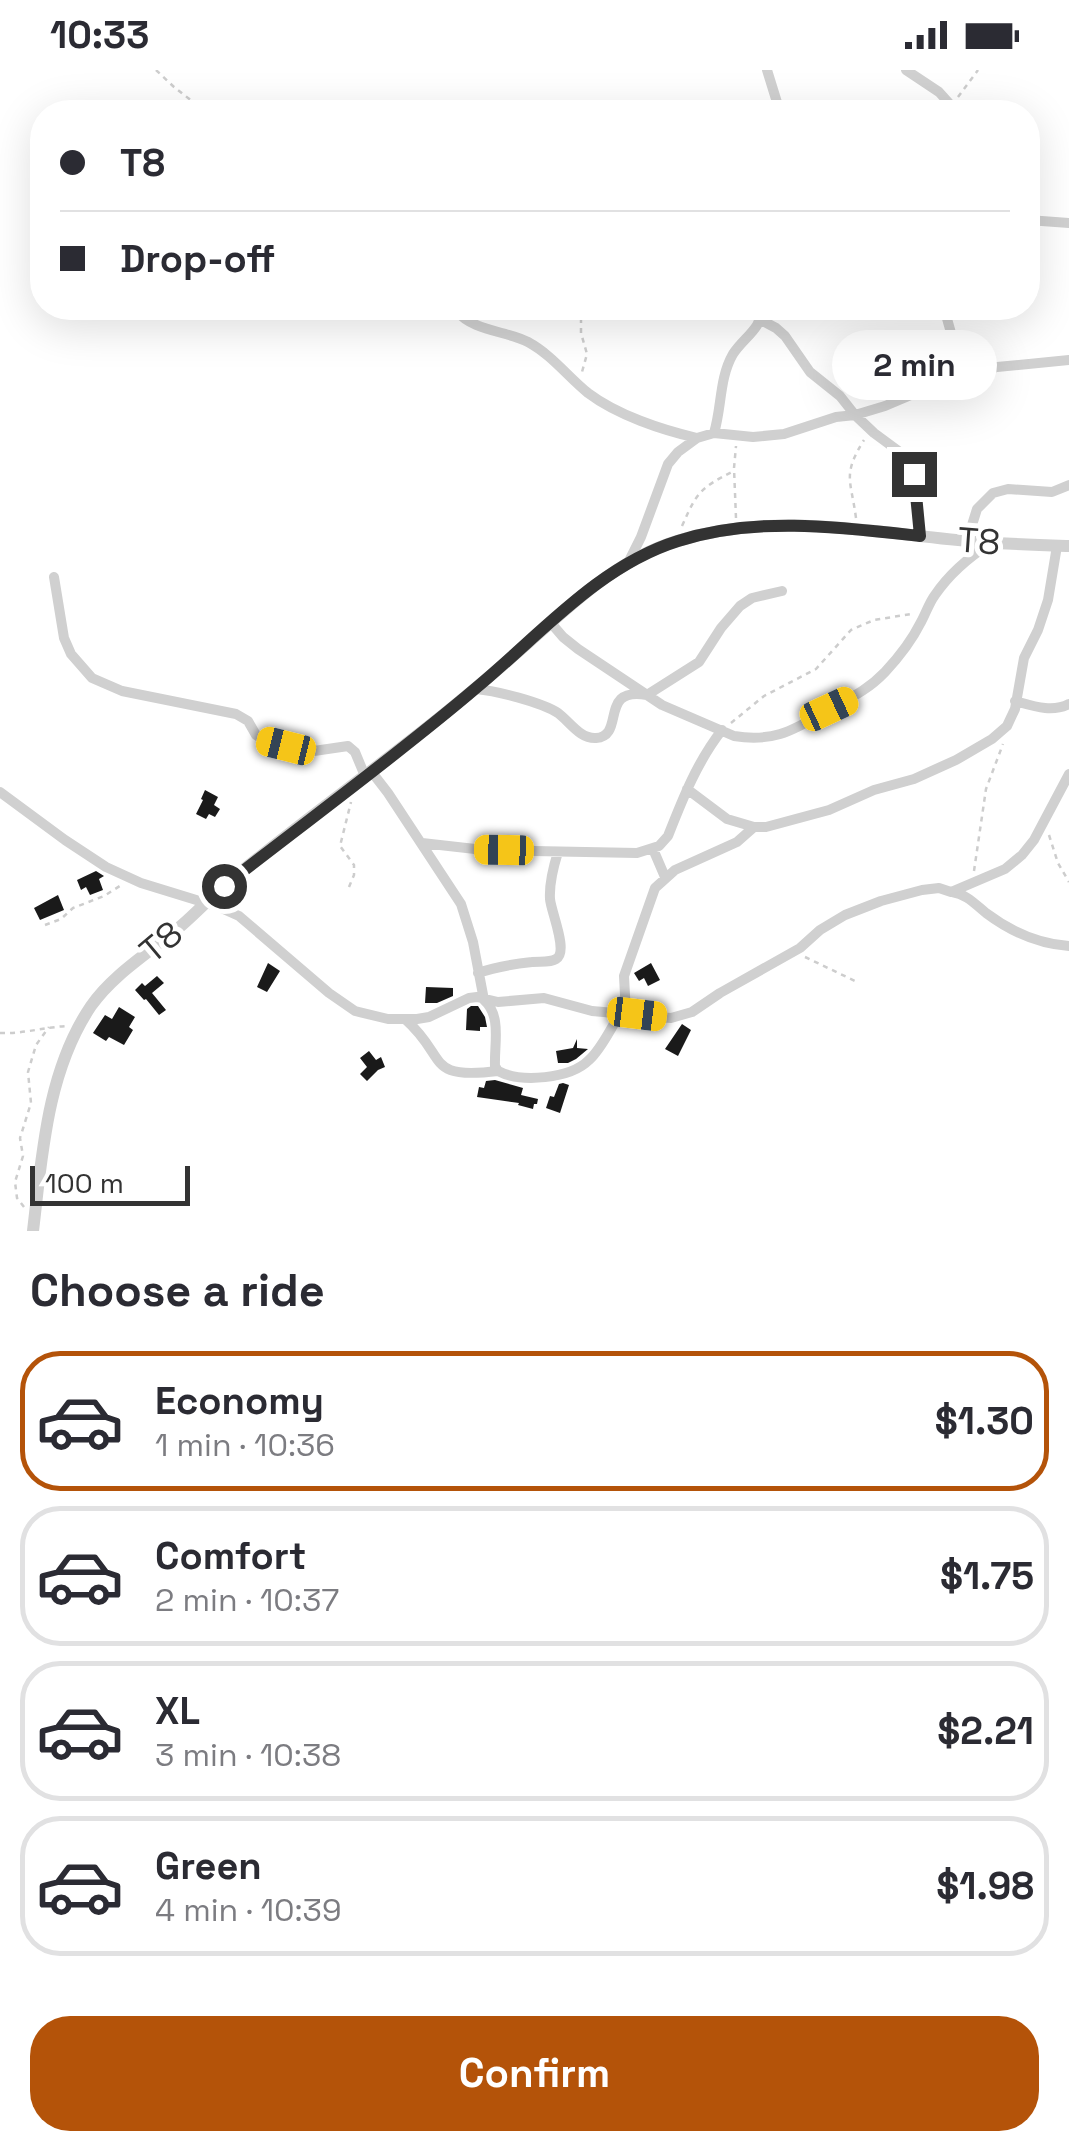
<!DOCTYPE html>
<meta charset="utf-8">
<style>
:root{--surface:#fff;--page:#f7f7f7;--text:#2b2b33;--muted:#7c7c81;--line:#e1e1e2;--accent:#b45309}
body{margin:0;font-family:"Space Grotesk",sans-serif;background:var(--page);color:var(--text);height:100vh;display:flex;flex-direction:column;font-size:38px;white-space:nowrap}
*{box-sizing:border-box;margin:0}
p{font-size:32px;color:var(--muted)}
.icon{flex:none;width:55px;height:55px;fill:none;stroke:currentColor;stroke-width:2;stroke-linecap:round;stroke-linejoin:round}
.map{position:relative;height:1161px;overflow:hidden}
.drawer{display:flex;flex-direction:column;background:var(--surface);flex:1}
.drawer>*{flex:none}
.hud{position:absolute;left:30px;top:30px;width:1010px;height:220px;border-radius:40px;box-shadow:0 10px 40px #0002;display:grid;align-content:center;height:220px;padding:0 30px;background:var(--surface)}
.scale{position:absolute;left:30px;bottom:25px;width:160px;box-sizing:border-box;padding-left:10px;border:5px solid #333;border-top:0;font-size:28px;line-height:35px;white-space:nowrap;color:#333;-webkit-text-stroke:8px #fff;paint-order:stroke}
.end{position:absolute;width:45px;height:45px;margin:-22px;border:12px solid #333;background:#fff;box-shadow:0 0 0 5px #fff}
.from{border-radius:50%}
.bubble{position:absolute;height:70px;border-radius:35px;background:var(--surface);box-shadow:0 10px 40px #0002;font-size:32px;font-weight:700;line-height:70px;text-align:center}
.car{position:absolute;width:30px;height:60px;margin:-30px -15px;border-radius:12px;box-shadow:0 0 8px 2px #0007;background:linear-gradient(#f5c518 24%,#345 0 40%,#f5c518 0 76%,#345 0 86%,#f5c518 0)}
.hud b{display:flex;align-items:center;gap:35px;height:95px;font-size:38px}
.hud b+b{border-top:2px solid var(--line)}
.hud i{width:25px;height:25px;background:var(--text)}
ul{padding:0;list-style:none}
li{display:flex;align-items:center;gap:30px;height:140px;margin:0 20px 15px;padding:0 10px;border:5px solid var(--line);border-radius:40px}
li div{flex:1}
li b{display:block;font-size:38px}
li em{font-style:normal;font-weight:700}
li.active{border-color:var(--accent)}
li>.icon{width:90px;height:90px;stroke-width:1.5}
h2{padding:0 30px;font-size:45px;line-height:120px}
.action{display:flex;gap:20px;margin-top:auto;padding:20px 30px}
.action a{flex:1;height:115px;border-radius:40px;background:var(--accent);color:#fff;font-size:40px;font-weight:700;line-height:115px;text-align:center}
.status{display:flex;justify-content:space-between;align-items:center;height:70px;padding:0 50px;background:var(--surface);direction:ltr}
.status svg{height:28px;fill:currentColor}
.map>svg:first-child{display:block}
.building{fill:#1a1a1a}
.lines{fill:none;stroke-linecap:round;stroke-linejoin:round}
.path{stroke:#cdcdcd;stroke-width:2.5;stroke-dasharray:5 5;stroke-linecap:butt}
.minor{stroke:#d0d0d0;stroke-width:10}
.tertiary{stroke:#d0d0d0;stroke-width:12}
.route{stroke:#333;stroke-width:12}
.labels{text-anchor:middle;stroke-width:10;stroke-linejoin:round;paint-order:stroke}
.street-label{font-size:35px;fill:#333;stroke:#fff}
</style>
<div class="status"><b>10:33</b><svg viewBox="0 0 49 12"><path d="M0 12V9h3v3zM5 12V6h3v6zM10 12V3h3v9zM15 12V0h3v12zM26 1h20v11H26zM47 4h2v5h-2z"/></svg></div>
<div class="map">
<svg width="1069" height="1161" viewBox="0 0 1069 1161">
<rect width="100%" height="100%" fill="#fff"/>
<path class="building" d="M 205,720 L 218,727 L 214,735 L 220,739 L 215,747 L 209,744 L 206,749 L 196,744 L 203,730 L 201,729 Z
M 96,801 L 104,806 L 99,809 L 103,820 L 90,825 L 86,817 L 81,820 L 77,810 Z
M 58,825 L 64,840 L 40,850 L 34,838 Z
M 268,893 L 280,901 L 267,922 L 257,917 Z
M 651,893 L 660,910 L 648,916 L 644,908 L 639,911 L 634,903 Z
M 157,906 L 164,913 L 152,923 L 166,940 L 159,945 L 146,929 L 144,930 L 135,920 L 142,913 L 145,916 Z
M 426,917 L 453,918 L 453,926 L 437,933 L 425,933 Z
M 471,936 L 478,936 L 485,947 L 487,957 L 480,957 L 480,961 L 466,960 L 467,939 Z
M 119,937 L 135,947 L 129,957 L 133,960 L 124,975 L 109,967 L 106,971 L 93,963 L 105,945 L 112,949 Z
M 682,954 L 691,960 L 678,986 L 665,979 Z
M 577,969 L 577,978 L 588,979 L 576,989 L 568,993 L 558,993 L 556,981 L 573,978 Z
M 369,981 L 376,990 L 381,987 L 385,997 L 378,1000 L 367,1011 L 360,1004 L 367,997 L 360,988 Z
M 495,1010 L 523,1018 L 521,1025 L 538,1029 L 537,1034 L 534,1034 L 533,1039 L 518,1035 L 519,1033 L 477,1027 L 479,1017 L 484,1018 L 486,1011 Z
M 563,1013 L 569,1015 L 560,1043 L 546,1038 L 550,1026 L 554,1027 L 559,1014 Z"/>
<g class="lines">
<path class="path" d="M 156,0 L 174,17 L 206,42
M 958,27 L 978,0
M 581,238 L 581,263 L 587,284 L 582,302
M 736,448 L 734,398 L 736,376
M 856,448 C 851,410 842,405 864,370
M 682,456 C 697,422 700,418 734,401
M 731,653 L 764,626 L 816,599 L 851,560 L 874,550 L 911,544
M 1049,765 L 1058,793 L 1069,812
M 974,801 L 986,719 L 1003,674
M 349,817 L 354,805 L 354,795 L 340,776 L 351,732
M 45,855 L 61,849 L 73,838 L 104,826 L 123,814
M 805,887 L 855,911
M 0,963 C 23,964 45,957 68,956
M 24,1137 L 17,1128 L 15,1112 L 23,1086 L 20,1068 L 31,1033 L 28,1002 L 36,975 L 49,957"/>
<path class="minor" d="M 767,0 L 780,42
M 906,0 L 939,22 L 957,42
M 1028,150 L 1069,153
M 944,238 L 955,277 L 955,309
M 457,241 C 472,261 507,261 528,272 C 552,285 568,307 588,323 C 617,345 662,360 697,368
M 761,250 L 776,258 L 785,266 L 810,302 L 840,326 L 855,345 L 874,363 L 912,391 L 920,466
M 714,363 C 722,337 719,308 733,284 C 744,267 763,258 761,238
M 967,471 L 977,439 L 993,423 L 1008,419 L 1052,422 L 1069,415
M 629,491 L 641,467 L 668,394 L 678,382 L 697,368 L 714,363 L 753,367 L 784,364 L 836,347 L 855,345 L 885,336 L 937,314 L 997,297 L 1069,290
M 54,507 L 64,568 L 71,584 L 92,608 L 122,621 L 236,644 L 248,651 L 256,665 L 266,671 L 314,681 L 348,676 L 355,682 L 365,706
M 551,553 L 563,567 L 578,579 L 662,635 L 734,666 C 771,672 791,662 821,644 C 845,630 865,623 885,602 C 899,587 912,570 921,552 C 926,543 929,533 935,525 C 950,503 969,487 991,473
M 476,619 C 497,621 541,632 558,643 C 570,652 580,669 596,668 C 626,666 598,616 647,625 L 699,592 L 721,558 L 740,536 L 752,528 L 782,521
M 1015,631 C 1033,636 1052,643 1069,634
M 371,701 L 388,723 L 461,834 L 473,872 L 484,930 C 502,946 494,974 495,996 L 498,1001 C 521,1013 570,1009 589,990 C 602,978 610,959 620,944
M 687,719 L 727,749 L 754,757 L 766,757 L 829,740 L 874,720 L 914,709 L 956,690 L 992,669 L 1007,656 L 1015,639 L 1024,588 L 1038,560 L 1048,530 L 1057,476
M 0,722 L 65,770 L 106,797 L 141,813 L 219,837 L 239,846 L 329,923 L 355,941 L 388,949 L 417,949 L 429,947 L 469,928 L 477,927 L 498,932 L 544,928 L 592,941 L 671,948 L 692,942 L 720,923 L 800,878 L 820,860 L 845,845 L 881,831 L 922,820 L 939,818 L 951,822 L 1005,799 L 1022,785 L 1034,770 L 1069,704
M 422,773 L 484,780 L 637,783 L 659,776 L 668,766 C 683,728 697,692 722,660
M 653,779 L 665,807
M 952,822 C 966,824 975,834 986,843 C 1010,861 1039,874 1069,876
M 478,903 C 495,897 514,894 532,892 C 539,891 550,893 556,889 C 569,882 551,842 550,829 C 549,813 553,798 558,782
M 626,944 L 624,906 L 655,818 L 675,800 L 737,772 L 754,757
M 405,949 C 449,988 424,1010 498,1001"/>
<path class="tertiary" d="M 33,1161 C 42,1085 47,1001 91,936 C 114,903 152,881 182,855 C 197,842 211,827 226,814 C 290,761 358,712 424,660 C 460,632 494,603 528,573 C 573,533 618,489 677,471 C 775,440 879,464 978,472 C 1008,474 1039,475 1069,476"/>
</g>
<g class="lines">
<path class="route" d="M 224,816 C 308,750 395,687 476,618 C 539,566 598,496 678,471 C 755,446 841,457 920,466 L 914,404"/>
</g>
<g class="labels">
<g class="street-label">
<text transform="translate(979 471) rotate(4)" y="12">T8</text>
<text transform="translate(161 872) rotate(-40)" y="12">T8</text>
</g>
</g>
</svg>
<div class="scale">100 m</div>
<i class="end from" style="left:224px;top:816px"></i>
<i class="end" style="left:914px;top:404px"></i>
<div class="bubble" style="left:832px;top:260px;width:165px">2 min</div>
<i class="car" style="left:829px;top:639px;rotate:65deg"></i>
<i class="car" style="left:286px;top:676px;rotate:284deg"></i>
<i class="car" style="left:504px;top:780px;rotate:271deg"></i>
<i class="car" style="left:637px;top:944px;rotate:97deg"></i>
<div class="hud">
<b><i class="from"></i>T8</b>
<b><i></i>Drop-off</b>
</div>
</div>
<section class="drawer">
<h2>Choose a ride</h2>
<ul>
<li class="active"><svg class="icon" aria-label="car" viewBox="0 0 24 24"><path d="M5 17H2v-5l4-1 3-4h7l3 4 3 1v5h-3M9 17h6M6 11h13"/><circle cx="7" cy="17" r="2"/><circle cx="17" cy="17" r="2"/></svg><div><b>Economy</b><p>1 min · 10:36</p></div><em>$1.30</em></li>
<li><svg class="icon" aria-label="car" viewBox="0 0 24 24"><path d="M5 17H2v-5l4-1 3-4h7l3 4 3 1v5h-3M9 17h6M6 11h13"/><circle cx="7" cy="17" r="2"/><circle cx="17" cy="17" r="2"/></svg><div><b>Comfort</b><p>2 min · 10:37</p></div><em>$1.75</em></li>
<li><svg class="icon" aria-label="car" viewBox="0 0 24 24"><path d="M5 17H2v-5l4-1 3-4h7l3 4 3 1v5h-3M9 17h6M6 11h13"/><circle cx="7" cy="17" r="2"/><circle cx="17" cy="17" r="2"/></svg><div><b>XL</b><p>3 min · 10:38</p></div><em>$2.21</em></li>
<li><svg class="icon" aria-label="car" viewBox="0 0 24 24"><path d="M5 17H2v-5l4-1 3-4h7l3 4 3 1v5h-3M9 17h6M6 11h13"/><circle cx="7" cy="17" r="2"/><circle cx="17" cy="17" r="2"/></svg><div><b>Green</b><p>4 min · 10:39</p></div><em>$1.98</em></li>
</ul>
<div class="action"><a>Confirm</a></div>
</section>
